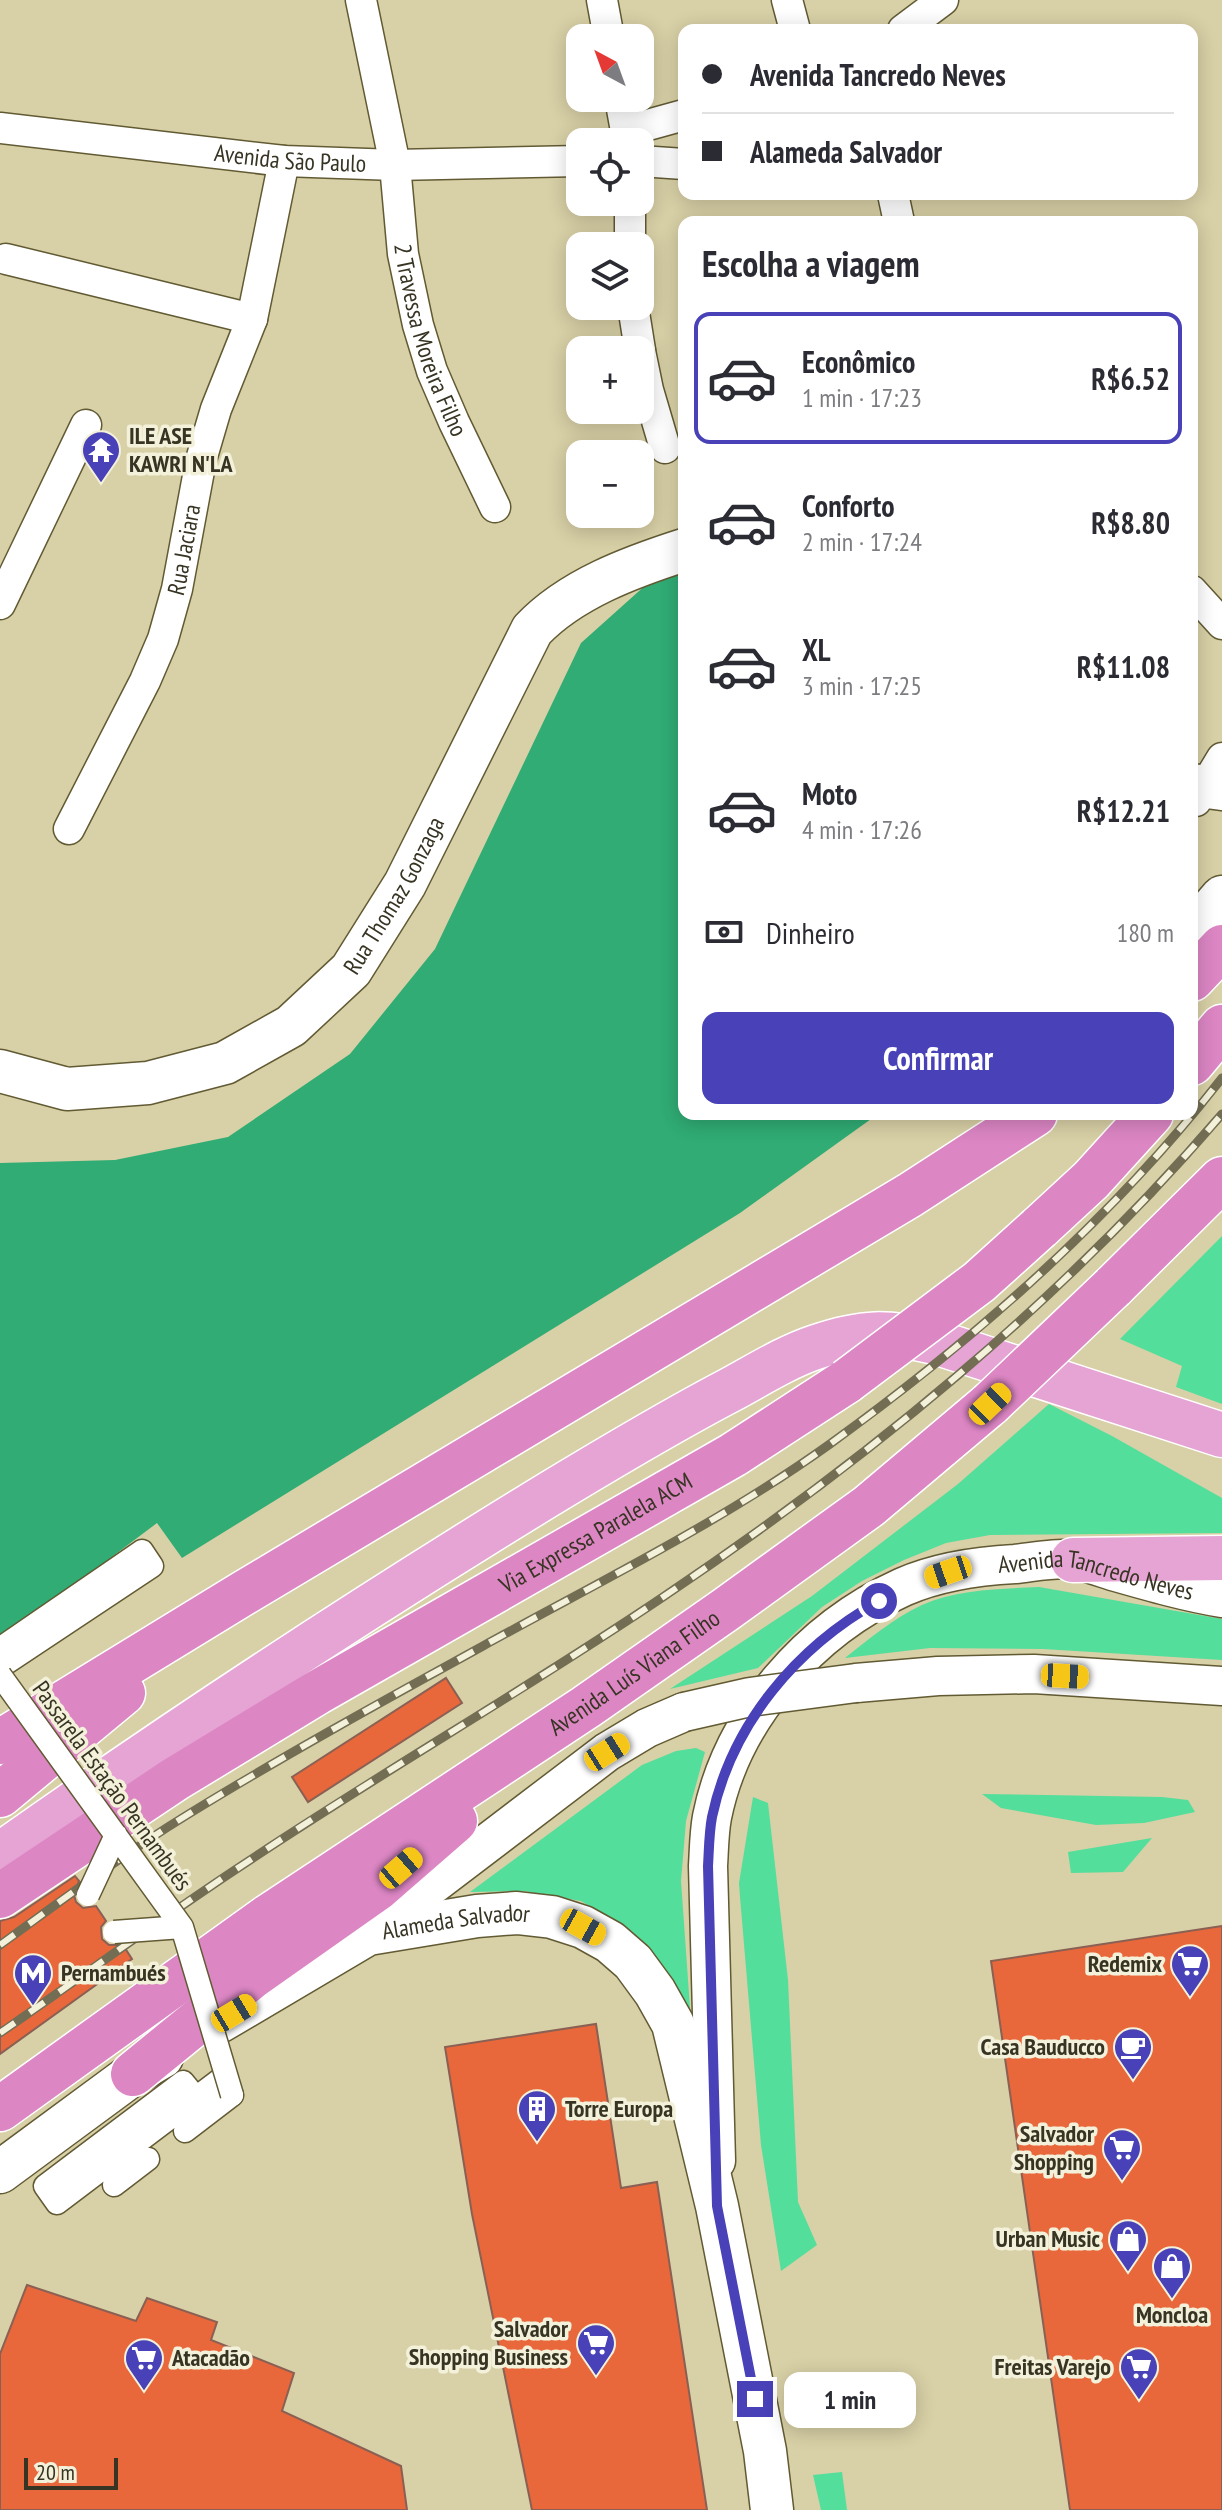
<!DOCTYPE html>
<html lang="pt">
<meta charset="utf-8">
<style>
:root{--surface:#fff;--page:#f2f2f3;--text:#2b2b33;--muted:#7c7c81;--line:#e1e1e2;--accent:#4841b7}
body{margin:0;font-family:"PT Sans Narrow",sans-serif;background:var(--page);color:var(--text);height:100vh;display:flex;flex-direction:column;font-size:30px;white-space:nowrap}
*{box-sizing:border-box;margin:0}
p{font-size:26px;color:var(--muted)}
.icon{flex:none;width:44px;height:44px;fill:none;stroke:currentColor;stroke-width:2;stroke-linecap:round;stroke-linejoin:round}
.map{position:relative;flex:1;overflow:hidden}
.details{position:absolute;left:678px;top:216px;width:520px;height:904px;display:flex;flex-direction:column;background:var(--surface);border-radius:16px;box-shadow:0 4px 20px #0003}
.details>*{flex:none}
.guide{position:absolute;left:678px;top:24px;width:520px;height:176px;border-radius:16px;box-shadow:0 4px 20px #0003;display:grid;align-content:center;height:176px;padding:0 24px;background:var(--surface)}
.needle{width:52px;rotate:319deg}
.controls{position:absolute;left:566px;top:24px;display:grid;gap:16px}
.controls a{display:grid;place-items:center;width:88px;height:88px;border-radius:16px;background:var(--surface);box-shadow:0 4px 20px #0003;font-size:40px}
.scale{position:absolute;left:24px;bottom:20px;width:94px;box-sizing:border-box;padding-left:8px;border:4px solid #373423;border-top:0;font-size:22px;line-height:28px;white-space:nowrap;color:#373423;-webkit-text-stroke:6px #f4f1db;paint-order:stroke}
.end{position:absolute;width:36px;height:36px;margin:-18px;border:10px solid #4841b7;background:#fff;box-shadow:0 0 0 4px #fff}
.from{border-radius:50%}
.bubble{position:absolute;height:56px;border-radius:16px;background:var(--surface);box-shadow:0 4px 20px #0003;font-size:26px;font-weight:800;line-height:56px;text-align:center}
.car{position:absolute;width:24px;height:48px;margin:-24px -12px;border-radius:10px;box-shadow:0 0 6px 2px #0007;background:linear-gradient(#f5c518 24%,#345 0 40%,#f5c518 0 76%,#345 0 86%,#f5c518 0)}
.guide b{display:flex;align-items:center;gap:28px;height:76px;font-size:30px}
.guide b+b{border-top:2px solid var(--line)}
.guide i{width:20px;height:20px;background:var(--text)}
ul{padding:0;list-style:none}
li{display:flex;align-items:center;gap:24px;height:132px;margin:0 16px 12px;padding:0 8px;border:4px solid transparent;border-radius:16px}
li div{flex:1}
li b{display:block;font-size:30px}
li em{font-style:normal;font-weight:800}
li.current{border-color:var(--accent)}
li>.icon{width:72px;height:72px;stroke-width:1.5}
h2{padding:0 24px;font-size:36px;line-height:96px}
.pay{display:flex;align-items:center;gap:20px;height:88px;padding:0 24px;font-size:30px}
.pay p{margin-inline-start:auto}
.cta{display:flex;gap:16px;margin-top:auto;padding:16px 24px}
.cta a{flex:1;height:92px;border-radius:16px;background:var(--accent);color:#fff;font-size:32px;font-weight:800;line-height:92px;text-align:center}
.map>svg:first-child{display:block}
.green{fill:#53de9c}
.forest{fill:#30ac74}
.building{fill:#e8683b;stroke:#896053;stroke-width:2}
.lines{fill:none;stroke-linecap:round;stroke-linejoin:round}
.pedestrian-casing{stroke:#615a33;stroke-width:25}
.minor-casing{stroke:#615a33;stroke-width:33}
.tertiary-casing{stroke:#615a33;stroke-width:41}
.secondary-casing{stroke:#615a33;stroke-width:45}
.primary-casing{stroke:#fff;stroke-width:47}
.trunk-casing{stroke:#fff;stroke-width:47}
.pedestrian{stroke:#fff;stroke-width:22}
.minor{stroke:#fff;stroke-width:30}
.tertiary{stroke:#fff;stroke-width:38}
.secondary{stroke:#fff;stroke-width:42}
.primary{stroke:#e5a4d3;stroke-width:44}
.trunk{stroke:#dc86c4;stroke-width:44}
.rail-casing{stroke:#726d53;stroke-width:9}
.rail{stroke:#f4f1db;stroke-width:6;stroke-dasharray:18;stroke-linecap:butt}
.pedestrian-bridge-casing{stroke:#615a33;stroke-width:25;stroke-linecap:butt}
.tertiary-bridge-casing{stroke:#615a33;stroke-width:41;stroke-linecap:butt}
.trunk-bridge-casing{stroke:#fff;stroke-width:47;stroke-linecap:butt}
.pedestrian-bridge{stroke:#fff;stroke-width:22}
.tertiary-bridge{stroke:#fff;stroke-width:38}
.trunk-bridge{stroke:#dc86c4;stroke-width:44}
.route{stroke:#4841b7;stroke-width:10}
.labels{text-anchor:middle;stroke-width:7;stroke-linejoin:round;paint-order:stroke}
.street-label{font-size:24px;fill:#373423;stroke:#f4f1db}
.poi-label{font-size:24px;font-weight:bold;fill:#373423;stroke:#f4f1db;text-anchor:end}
</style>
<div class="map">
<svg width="1222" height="2510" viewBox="0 0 1222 2510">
<rect width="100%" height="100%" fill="#d8d0a6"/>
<path class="green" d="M 1222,1236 L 1222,1404 L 1176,1387 L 1182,1366 L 1120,1339 Z
M 1049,1404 L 1112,1436 L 1222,1498 L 1222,1533 L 990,1535 L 946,1543 L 904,1560 L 862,1581 L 822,1607 L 758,1668 L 670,1689 L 812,1596 L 958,1484 Z
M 1039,1587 L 1222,1619 L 1222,1660 L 1043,1649 L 930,1648 L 845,1658 C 869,1639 894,1618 922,1605 C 958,1589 1000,1589 1039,1587 Z
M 696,1748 L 705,1752 L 686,1821 L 681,1881 L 691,2022 L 659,1964 L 626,1928 L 581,1901 L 524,1891 L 470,1892 L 642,1765 L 676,1751 Z
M 982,1794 L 1162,1797 L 1188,1800 L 1195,1812 L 1144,1823 L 1096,1825 L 1001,1808 Z
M 753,1797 L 768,1803 L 788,1980 L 798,2202 L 817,2245 L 781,2271 L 761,2145 L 740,1897 L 739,1883 Z
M 1152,1838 L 1123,1872 L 1071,1873 L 1068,1852 Z
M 842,2472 L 847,2510 L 821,2510 L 813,2475 Z"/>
<path class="forest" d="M 684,569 L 684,1114 L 878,1114 L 740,1213 L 182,1558 L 157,1523 L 0,1641 L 0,1163 L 115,1160 L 228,1137 L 350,1054 L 435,949 L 581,643 L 648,583 Z"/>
<path class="building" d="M 446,1678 L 462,1703 L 308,1802 L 292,1777 Z
M 75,1876 L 79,1881 L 74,1895 L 76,1902 L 83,1908 L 96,1906 L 106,1921 L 101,1927 L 102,1939 L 109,1945 L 123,1945 L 132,1959 L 0,2054 L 0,1921 L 14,1917 Z
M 1222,1926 L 1222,2510 L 1070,2510 L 991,1961 Z
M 596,2024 L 621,2188 L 657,2182 L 707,2510 L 532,2510 L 472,2214 L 445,2047 Z
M 27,2285 L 136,2321 L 147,2298 L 217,2322 L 211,2340 L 294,2373 L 282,2411 L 401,2466 L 407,2510 L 0,2510 L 0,2354 Z"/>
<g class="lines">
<defs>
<path id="pedestrian" d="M 0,1667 L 152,1566 L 142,1551 L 1,1648 L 7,1656 L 131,1573
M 185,2131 L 232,2095
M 97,2164 L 192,2093 L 183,2082 L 45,2186 L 57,2203 L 225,2076
M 114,2185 L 148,2159"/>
<g id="minor">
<path id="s1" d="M 361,0 L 395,165 L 403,254 L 418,325 L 432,371 L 454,422 L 495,507"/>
<path d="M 602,0 L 609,38"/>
<path d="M 787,0 L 795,30"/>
<path d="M 903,30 L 943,0"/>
<path d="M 620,98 L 628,142"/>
<path id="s2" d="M 0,128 L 284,161 L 395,165 L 580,161"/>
<path d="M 626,131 L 684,115"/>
<path d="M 640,161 L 684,164"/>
<path d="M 893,194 L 899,222"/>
<path d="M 630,202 L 630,246"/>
<path d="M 6,259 L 252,319"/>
<path d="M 633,306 L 640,350"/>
<path d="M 640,351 L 648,390 L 665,448"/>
<path d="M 1192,591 L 1222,624"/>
<path d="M 0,604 L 86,425"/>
<path d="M 1196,801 L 1222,758"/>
<path id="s3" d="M 69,829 L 145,681 L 163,639 L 177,589 L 201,460 L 216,409 L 252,319 L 284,161"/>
</g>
<g id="tertiary">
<path d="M 856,1683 L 938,1676 L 1034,1674 L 1222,1686"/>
<path d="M 368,1934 L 607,1752 L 647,1728 L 684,1712"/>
<path id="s4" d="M 716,2161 L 708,1866 C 709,1850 709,1833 712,1817 C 732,1717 810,1629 903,1587 C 937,1572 977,1566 1015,1564 C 1034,1562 1057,1557 1075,1560 C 1089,1563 1103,1568 1116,1572 C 1151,1582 1186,1592 1222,1598"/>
</g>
<g id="secondary">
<path d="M 1192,785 L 1222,789"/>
<path d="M 1192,932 L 1222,897"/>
<path id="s5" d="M 0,1071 L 67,1089 L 148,1083 L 225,1063 L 291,1026 L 351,970 L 405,884 L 532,630 C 571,589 631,567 684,550"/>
<path id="s6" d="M 219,2022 L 368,1934 L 477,1916 L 517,1913 L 552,1917 L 583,1927 L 610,1942 L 633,1962 L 655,1992 L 673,2024 L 717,2206 L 765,2451 L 772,2510"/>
<path d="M 0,2172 L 133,2074 L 162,2057"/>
</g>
<path id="primary" d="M 1073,1560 L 1222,1558
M 0,1855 C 178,1729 360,1610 546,1496 C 607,1459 667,1423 730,1390 C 758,1375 786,1357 816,1347 C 863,1331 887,1331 935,1342 L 1222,1435"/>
<g id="trunk">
<path d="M 1192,979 L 1222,947"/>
<path d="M 1192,1063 L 1222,1027"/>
<path d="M 1039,1228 L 1091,1180 L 1151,1114"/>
<path d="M 1113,1287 L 1222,1179"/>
<path d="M 0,1742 L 242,1594 L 910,1195 L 1035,1114"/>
<path d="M 0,1795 L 123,1693"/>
<path id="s7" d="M 0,1896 L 175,1779 L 318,1692 L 733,1455 L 847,1381"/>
<path d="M 133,2074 L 253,1976 L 378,1888 L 455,1821"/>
<path id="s8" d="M 0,2109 L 269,1916 L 586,1707 L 725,1610 L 869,1506 L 990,1404"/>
</g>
</defs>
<use href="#pedestrian" class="pedestrian-casing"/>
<use href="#minor" class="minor-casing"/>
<use href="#tertiary" class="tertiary-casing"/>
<use href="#secondary" class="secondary-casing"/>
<use href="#primary" class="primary-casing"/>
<use href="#trunk" class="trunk-casing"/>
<use href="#pedestrian" class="pedestrian"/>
<use href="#minor" class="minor"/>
<use href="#tertiary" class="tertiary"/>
<use href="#secondary" class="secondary"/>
<use href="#primary" class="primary"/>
<use href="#trunk" class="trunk"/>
<defs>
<path id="rail" d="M 0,1945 C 61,1901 122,1855 187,1815 C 283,1756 383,1701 483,1646 C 599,1582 721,1522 830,1444 C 974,1340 1112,1219 1222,1078
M 0,2033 C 80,1978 159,1920 241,1866 C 380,1773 525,1690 663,1597 C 868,1459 1061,1302 1222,1114"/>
</defs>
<use href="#rail" class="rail-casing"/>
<use href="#rail" class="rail"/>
<defs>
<path id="pedestrian-bridge" d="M 0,1675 L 182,1927 L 114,1932
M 88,1895 L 116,1835
M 182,1927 L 232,2095"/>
<path id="tertiary-bridge" d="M 684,1712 L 750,1697 L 856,1683"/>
<path id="trunk-bridge" d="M 847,1381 L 979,1282 L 1039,1228
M 990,1404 L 1113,1287"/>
</defs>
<use href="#pedestrian-bridge" class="pedestrian-bridge-casing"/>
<use href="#tertiary-bridge" class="tertiary-bridge-casing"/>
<use href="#trunk-bridge" class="trunk-bridge-casing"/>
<use href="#pedestrian-bridge" class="pedestrian-bridge"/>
<use href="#tertiary-bridge" class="tertiary-bridge"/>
<use href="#trunk-bridge" class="trunk-bridge"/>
</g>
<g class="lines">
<path class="route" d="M 755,2399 L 717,2206 L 708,1866 C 709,1850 709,1833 712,1817 C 732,1723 797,1647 879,1601"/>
</g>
<defs>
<symbol id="temple-pin" viewBox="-11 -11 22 30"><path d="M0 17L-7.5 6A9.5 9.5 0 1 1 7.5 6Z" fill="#4841b7" stroke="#f4f1db"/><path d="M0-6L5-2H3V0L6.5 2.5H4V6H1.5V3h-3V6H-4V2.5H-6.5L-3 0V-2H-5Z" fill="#fff"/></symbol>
<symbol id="supermarket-pin" viewBox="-11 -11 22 30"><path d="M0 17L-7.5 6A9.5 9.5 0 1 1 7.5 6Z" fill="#4841b7" stroke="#f4f1db"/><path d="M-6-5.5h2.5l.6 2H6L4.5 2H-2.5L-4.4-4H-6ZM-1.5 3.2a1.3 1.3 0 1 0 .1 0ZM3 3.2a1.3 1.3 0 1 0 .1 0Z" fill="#fff"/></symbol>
<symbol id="metro-pin" viewBox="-11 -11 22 30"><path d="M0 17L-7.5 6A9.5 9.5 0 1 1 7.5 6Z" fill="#4841b7" stroke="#f4f1db"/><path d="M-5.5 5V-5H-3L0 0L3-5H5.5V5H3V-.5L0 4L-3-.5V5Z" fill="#fff"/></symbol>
<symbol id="cafe-pin" viewBox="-11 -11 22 30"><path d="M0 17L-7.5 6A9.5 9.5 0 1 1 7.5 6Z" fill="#4841b7" stroke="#f4f1db"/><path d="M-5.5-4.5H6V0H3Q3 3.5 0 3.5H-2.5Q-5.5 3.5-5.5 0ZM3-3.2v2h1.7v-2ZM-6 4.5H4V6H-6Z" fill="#fff"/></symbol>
<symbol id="building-pin" viewBox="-11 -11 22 30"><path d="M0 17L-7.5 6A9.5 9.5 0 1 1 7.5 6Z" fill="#4841b7" stroke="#f4f1db"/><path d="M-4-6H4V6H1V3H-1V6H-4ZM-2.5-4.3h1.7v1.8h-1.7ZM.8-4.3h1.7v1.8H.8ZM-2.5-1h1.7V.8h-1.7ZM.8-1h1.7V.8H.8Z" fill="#fff"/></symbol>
<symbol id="shop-pin" viewBox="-11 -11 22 30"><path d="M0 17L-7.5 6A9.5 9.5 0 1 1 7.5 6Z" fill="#4841b7" stroke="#f4f1db"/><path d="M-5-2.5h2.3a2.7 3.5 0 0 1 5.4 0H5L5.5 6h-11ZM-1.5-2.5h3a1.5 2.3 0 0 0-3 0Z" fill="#fff"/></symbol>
</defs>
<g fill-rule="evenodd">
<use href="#temple-pin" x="79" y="428" width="44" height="60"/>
<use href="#supermarket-pin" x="1168" y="1942" width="44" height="60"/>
<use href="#metro-pin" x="11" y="1951" width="44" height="60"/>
<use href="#cafe-pin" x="1111" y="2025" width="44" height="60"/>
<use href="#building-pin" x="515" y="2087" width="44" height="60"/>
<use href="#supermarket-pin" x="1100" y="2126" width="44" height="60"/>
<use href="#shop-pin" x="1106" y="2217" width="44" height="60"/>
<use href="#shop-pin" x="1150" y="2244" width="44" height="60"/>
<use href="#supermarket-pin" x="574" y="2321" width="44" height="60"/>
<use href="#supermarket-pin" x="122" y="2336" width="44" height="60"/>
<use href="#supermarket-pin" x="1117" y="2345" width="44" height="60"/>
</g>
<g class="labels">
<g class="street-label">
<text dy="8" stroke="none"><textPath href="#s2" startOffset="292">Avenida São Paulo</textPath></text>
<text dy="8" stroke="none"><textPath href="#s1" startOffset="348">2 Travessa Moreira Filho</textPath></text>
<text dy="8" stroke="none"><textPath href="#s3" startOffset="304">Rua Jaciara</textPath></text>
<text dy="8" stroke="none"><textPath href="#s5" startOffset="474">Rua Thomaz Gonzaga</textPath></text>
<text dy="8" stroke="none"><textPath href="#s7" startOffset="698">Via Expressa Paralela ACM</textPath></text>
<text dy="8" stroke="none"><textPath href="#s4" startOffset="852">Avenida Tancredo Neves</textPath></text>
<text dy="8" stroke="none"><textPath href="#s8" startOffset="770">Avenida Luís Viana Filho</textPath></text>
<text transform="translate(112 1786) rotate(54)" y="8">Passarela Estação Pernambués</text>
<text dy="8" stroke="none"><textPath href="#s6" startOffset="262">Alameda Salvador</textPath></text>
</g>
<g class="poi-label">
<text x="129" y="444" text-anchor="start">ILE ASE<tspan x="129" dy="28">KAWRI N'LA</tspan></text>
<text x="1162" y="1972">Redemix</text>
<text x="61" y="1981" text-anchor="start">Pernambués</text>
<text x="1105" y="2055">Casa Bauducco</text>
<text x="565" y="2117" text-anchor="start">Torre Europa</text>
<text x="1094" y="2142">Salvador<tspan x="1094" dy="28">Shopping</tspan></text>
<text x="1100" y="2247">Urban Music</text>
<text x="1172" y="2323" text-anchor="middle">Moncloa</text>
<text x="568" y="2337">Salvador<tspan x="568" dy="28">Shopping Business</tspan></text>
<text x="172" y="2366" text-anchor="start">Atacadão</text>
<text x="1111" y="2375">Freitas Varejo</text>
</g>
</g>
</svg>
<div class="controls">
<a><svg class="needle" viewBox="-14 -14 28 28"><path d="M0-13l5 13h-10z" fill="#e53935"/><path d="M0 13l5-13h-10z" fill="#7c7c81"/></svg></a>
<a><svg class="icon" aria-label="locate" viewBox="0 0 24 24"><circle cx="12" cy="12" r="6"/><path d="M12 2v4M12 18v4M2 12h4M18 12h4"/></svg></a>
<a><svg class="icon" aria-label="layers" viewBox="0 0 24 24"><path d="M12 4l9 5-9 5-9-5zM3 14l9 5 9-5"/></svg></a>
<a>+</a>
<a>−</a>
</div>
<div class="scale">20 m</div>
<i class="end from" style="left:879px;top:1601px"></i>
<i class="end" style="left:755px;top:2399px"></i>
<div class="bubble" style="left:784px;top:2372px;width:132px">1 min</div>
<i class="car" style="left:990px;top:1404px;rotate:46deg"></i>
<i class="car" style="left:948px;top:1572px;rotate:251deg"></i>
<i class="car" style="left:1065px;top:1676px;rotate:93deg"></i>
<i class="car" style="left:607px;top:1752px;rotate:58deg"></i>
<i class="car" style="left:401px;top:1868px;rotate:49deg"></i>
<i class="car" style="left:583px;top:1927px;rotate:119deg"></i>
<i class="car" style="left:234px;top:2013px;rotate:59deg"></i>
<div class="guide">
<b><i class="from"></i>Avenida Tancredo Neves</b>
<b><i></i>Alameda Salvador</b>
</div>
<section class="details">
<h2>Escolha a viagem</h2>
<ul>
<li class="current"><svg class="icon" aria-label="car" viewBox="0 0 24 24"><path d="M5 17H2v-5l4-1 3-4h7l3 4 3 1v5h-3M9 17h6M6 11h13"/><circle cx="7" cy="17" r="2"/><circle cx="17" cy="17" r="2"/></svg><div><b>Econômico</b><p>1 min · 17:23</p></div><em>R$6.52</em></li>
<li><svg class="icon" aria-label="car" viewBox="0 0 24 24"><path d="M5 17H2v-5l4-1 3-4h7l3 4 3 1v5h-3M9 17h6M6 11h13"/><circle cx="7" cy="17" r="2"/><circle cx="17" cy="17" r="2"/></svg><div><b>Conforto</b><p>2 min · 17:24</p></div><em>R$8.80</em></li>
<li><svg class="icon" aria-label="car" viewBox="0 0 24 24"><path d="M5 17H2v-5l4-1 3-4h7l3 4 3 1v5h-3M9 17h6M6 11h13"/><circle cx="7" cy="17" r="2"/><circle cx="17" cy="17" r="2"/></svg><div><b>XL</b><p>3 min · 17:25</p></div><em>R$11.08</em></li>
<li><svg class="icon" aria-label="car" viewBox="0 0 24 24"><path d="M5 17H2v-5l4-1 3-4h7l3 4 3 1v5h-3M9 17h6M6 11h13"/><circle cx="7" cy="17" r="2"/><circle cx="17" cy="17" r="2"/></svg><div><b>Moto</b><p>4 min · 17:26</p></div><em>R$12.21</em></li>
</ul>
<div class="pay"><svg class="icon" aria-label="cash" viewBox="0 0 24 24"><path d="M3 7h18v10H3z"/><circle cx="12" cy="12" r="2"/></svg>Dinheiro<p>180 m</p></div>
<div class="cta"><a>Confirmar</a></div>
</section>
</div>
